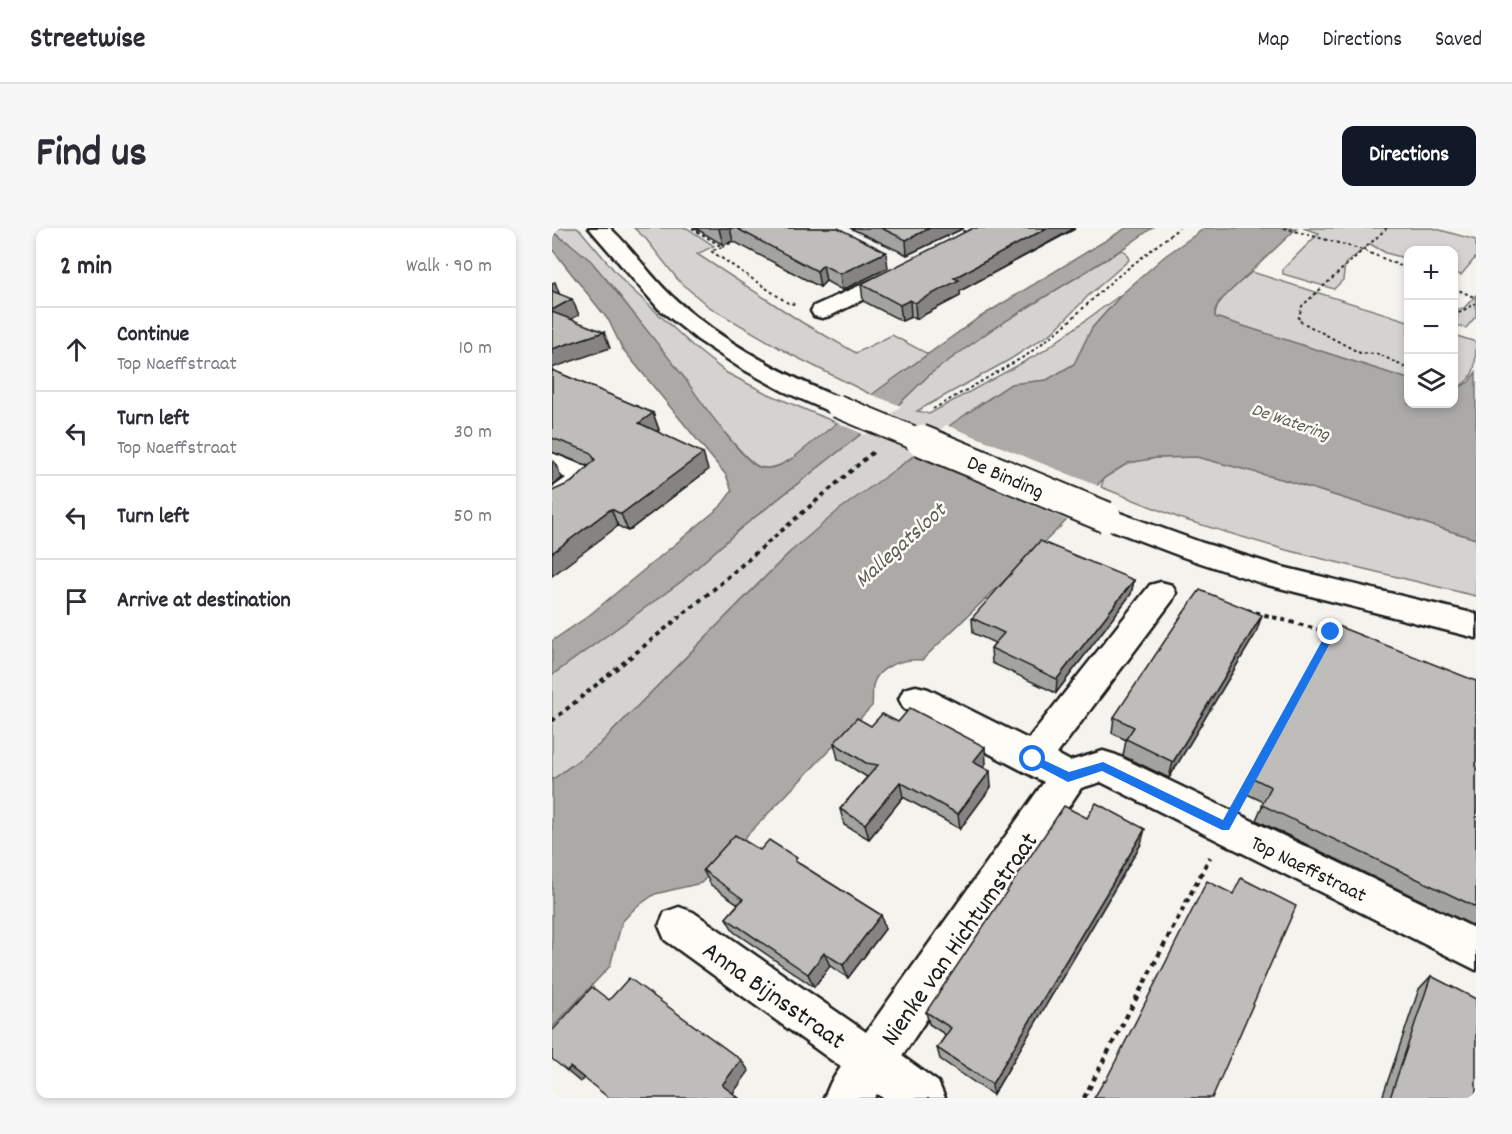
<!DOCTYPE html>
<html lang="en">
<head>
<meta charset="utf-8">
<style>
	:root { --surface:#fff; --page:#f7f7f7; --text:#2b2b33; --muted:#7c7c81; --line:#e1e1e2; --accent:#111827 }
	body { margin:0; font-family:Dekko,sans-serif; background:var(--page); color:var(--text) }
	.controls { position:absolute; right:18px; top:18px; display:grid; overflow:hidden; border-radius:12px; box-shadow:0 3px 9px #0003 }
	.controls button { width:54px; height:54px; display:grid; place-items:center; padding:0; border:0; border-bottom:2px solid var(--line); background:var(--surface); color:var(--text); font:30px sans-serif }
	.stop { position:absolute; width:18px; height:18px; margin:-14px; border:4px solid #1a73e8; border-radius:50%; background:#fff }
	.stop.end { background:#1a73e8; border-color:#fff; box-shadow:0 2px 6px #0008 }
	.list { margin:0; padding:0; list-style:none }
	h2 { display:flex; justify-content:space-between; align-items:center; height:78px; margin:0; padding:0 24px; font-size:26px }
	h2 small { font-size:20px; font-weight:400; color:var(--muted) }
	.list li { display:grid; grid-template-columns:39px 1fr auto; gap:18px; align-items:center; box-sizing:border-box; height:84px; padding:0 24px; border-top:2px solid var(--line) }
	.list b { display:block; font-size:22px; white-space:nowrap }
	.list p { margin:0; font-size:20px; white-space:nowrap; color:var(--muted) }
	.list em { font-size:20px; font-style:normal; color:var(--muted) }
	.icon { flex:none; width:33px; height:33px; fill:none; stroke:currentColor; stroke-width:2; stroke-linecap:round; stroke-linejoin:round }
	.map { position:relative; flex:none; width:924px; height:870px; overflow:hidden; border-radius:12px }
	header { display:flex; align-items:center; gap:36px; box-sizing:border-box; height:84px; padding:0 30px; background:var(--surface); border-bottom:2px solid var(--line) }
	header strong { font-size:28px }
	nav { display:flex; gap:33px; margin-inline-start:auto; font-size:21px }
	.intro { display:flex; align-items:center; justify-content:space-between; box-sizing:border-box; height:144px; padding:0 36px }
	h1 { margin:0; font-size:42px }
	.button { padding:15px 27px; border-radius:12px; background:var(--accent); color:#fff; font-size:21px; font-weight:700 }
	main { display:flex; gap:36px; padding:0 36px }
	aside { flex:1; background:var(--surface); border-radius:12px; box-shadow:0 3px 9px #0003 }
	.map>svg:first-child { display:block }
</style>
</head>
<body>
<header>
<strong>Streetwise</strong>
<nav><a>Map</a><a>Directions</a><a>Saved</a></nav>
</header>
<div class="intro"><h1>Find us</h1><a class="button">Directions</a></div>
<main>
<aside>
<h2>2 min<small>Walk · 90 m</small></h2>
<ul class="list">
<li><svg class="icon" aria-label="ahead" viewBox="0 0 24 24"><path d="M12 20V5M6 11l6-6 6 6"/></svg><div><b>Continue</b><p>Top Naeffstraat</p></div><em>10 m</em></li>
<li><svg class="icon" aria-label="left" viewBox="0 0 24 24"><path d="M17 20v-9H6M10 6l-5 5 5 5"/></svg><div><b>Turn left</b><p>Top Naeffstraat</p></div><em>30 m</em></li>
<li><svg class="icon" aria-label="left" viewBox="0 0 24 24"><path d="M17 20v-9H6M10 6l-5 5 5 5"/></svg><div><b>Turn left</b></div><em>50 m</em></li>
<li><svg class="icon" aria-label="arrive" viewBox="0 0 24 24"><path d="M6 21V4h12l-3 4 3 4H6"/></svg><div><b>Arrive at destination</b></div></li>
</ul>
</aside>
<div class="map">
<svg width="924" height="870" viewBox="0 0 924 870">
	<rect width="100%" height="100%" fill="#f4f3ee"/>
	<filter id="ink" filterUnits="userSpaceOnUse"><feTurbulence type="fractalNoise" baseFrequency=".0167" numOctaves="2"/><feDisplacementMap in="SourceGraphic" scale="12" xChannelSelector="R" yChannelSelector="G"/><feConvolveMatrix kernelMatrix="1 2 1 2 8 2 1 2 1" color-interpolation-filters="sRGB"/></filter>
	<g filter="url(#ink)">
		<g fill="#d4d3cf" stroke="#787876" stroke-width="1.5">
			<path d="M0 0H25L29 3 72 54 143 120 175 145 212 164 285 195C266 210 233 246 208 239 187 234 79 79 55 52 38 34 21 17 0 4Z"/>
			<polygon points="82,0 135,0 162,18 145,26 251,95 304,125 340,107 376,126 320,167 238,126 157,79 127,53 94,11"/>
			<polygon points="751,0 881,0 924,12 924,29 909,47 902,45 902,22 856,22 856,31 834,25 818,16 793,36 791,52 782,61 731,46 731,41 767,5"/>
			<polygon points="569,22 574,24 577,32 536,68 501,104 457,132 365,183 377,186 490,124 571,65 540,100 522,136 495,152 459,156 425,178 237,325 47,517 0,552 0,447 130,353 189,300 346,177 378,146 439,102"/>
			<path d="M700 44 856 93V151L663 89C663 70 688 55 700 44Z"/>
			<polygon points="924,67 924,88 914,100 902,97 902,82 912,80"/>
			<path d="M902 107 924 114C924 140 924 150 902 162Z"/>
			<polygon points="645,229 733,252 924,311 924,368 734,322 630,291 549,259 552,250 576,235 604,230"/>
		</g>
		<g fill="#abaaa6" stroke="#72716f" stroke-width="1.5">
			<path d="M574 0H600L569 22 439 102 378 146 346 177 189 300 130 353 0 447V413L35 389 168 279 180 263 174 247 70 120 57 93 0 21V4L20 17 39 33C70 70 100 109 131 148 143 165 191 235 207 239 220 243 231 236 241 230L326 162 425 91Z"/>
			<path d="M653 0H745L667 74 663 82V89L856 151V176H902V162L917 154 924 144V311L733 252 645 229 604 230 576 235 552 250 511 296 370 432C352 430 325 438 321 458 320 464 321 472 320 478L149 655 103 666 83 680 70 694 58 738 0 800V552L47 517 237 325 288 281 358 231 401 195 459 156 495 152 522 136 540 100 571 65 613 28Z"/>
		</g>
		<g fill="#f4f3ee">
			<polygon points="318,166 349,178 313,207 282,193"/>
			<polygon points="394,197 549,259 517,293 360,226"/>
		</g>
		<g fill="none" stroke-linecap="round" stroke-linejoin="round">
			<g stroke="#1c1c1c" stroke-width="5">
				<g id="street">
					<polygon points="349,39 356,41 360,45 356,49 278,88 270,90 262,88 259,83 262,78"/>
					<path d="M0 225 44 243 48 249C38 263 16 278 0 282V260L14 250 0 243Z"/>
					<polygon points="609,354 620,357 624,365 620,373 505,526 518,533 551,523 564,527 924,701 924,742 549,554 529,560 350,828 386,854 393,870 331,870 325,866 322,870 272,870 279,854 289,839 113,712 107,698 113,684 127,679 141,684 314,804 492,554 352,481 347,471 352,461 364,458 376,461 476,511 598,357"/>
				</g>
			</g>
			<g stroke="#1c1c1c" stroke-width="5">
				<g id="secondary">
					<path d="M37 0H58C82 22 99 50 124 72 173 116 233 147 294 173L298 178 294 183 285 186 276 183 231 163 187 139 146 112 107 81Z"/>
					<polygon points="554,280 651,315 726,338 924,386 924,410 712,356 631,329 544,296 540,289 544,282"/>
				</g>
			</g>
			<g stroke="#1c1c1c" stroke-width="2" stroke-dasharray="3 3" stroke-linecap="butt">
				<polyline points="140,0 170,19 186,12"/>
				<polyline points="405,0 418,6"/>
				<polyline points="732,0 811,22 856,41"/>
				<polyline points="835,0 750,78 746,92 808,125 827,126 856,141"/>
				<polyline points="170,19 159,23 236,75 243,76"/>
				<polyline points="902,60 924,70"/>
				<polyline points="902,108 905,86 924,75"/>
				<polyline points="902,141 904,151 902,151"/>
				<polyline points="381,181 475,127 511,99 560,53 627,0"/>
			</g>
			<g stroke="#1c1c1c" stroke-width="4" stroke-dasharray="4.5 4.5" stroke-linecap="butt">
				<polyline points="695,382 783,406"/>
				<polyline points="0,493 162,361 321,224"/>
				<polyline points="729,496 765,431"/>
			</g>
			<g stroke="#1c1c1c" stroke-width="4.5" stroke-dasharray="5 5" stroke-linecap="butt">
				<polyline points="691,567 730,495"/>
				<polyline points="532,870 658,629"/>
			</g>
			<use href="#street" fill="#fdfcf7" fill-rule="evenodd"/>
			<use href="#secondary" fill="#fdfcf7" fill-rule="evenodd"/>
			<g stroke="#1c1c1c" stroke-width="26" stroke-linecap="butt">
				<polyline id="secondary-bridge-far1" points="285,178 372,214"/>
			</g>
			<g stroke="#1c1c1c" stroke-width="34" stroke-linecap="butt">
				<polyline id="secondary-bridge" points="368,212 554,289"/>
			</g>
			<use href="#secondary-bridge-far1" stroke="#fdfcf7" stroke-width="22"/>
			<use href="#secondary-bridge" stroke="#fdfcf7" stroke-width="30"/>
		</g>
		<g fill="#a3a3a0" stroke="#1c1c1c" stroke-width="1.5">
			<polygon points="143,0 286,0 336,40 290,62 274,53 268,59 181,13 171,17"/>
			<polygon points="298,0 412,0 355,27"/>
			<polygon points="523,1 408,63 408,68 364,91 359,89 350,93 311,73 309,56"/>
			<polygon points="0,142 101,185 107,202 105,203 156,242 76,303 66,298 20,254 37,238 0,224"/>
			<polygon points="582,352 579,366 504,465 440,435 439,420 443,415 421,405 420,390"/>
			<polygon points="704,405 617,550 571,528 574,512 560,505 562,489"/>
			<polygon points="924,453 924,699 704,592 712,574 695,566 701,550"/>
			<polygon points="346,494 434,535 431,539 439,559 408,601 351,569 317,611 292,597 288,581 315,549 286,531 282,515 319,498"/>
			<polygon points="535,590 589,616 441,867 388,831 385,820 394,807 377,796 374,784"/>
			<polygon points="208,622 248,636 329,687 333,701 296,750 278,738 262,759 182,704 174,690 186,676 159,657 151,642"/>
			<polygon points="879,748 924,870 830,870 867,761"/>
		</g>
		<g fill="#858482" stroke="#1c1c1c" stroke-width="1.5">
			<polygon points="169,0 178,0 181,13 171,17 167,1"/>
			<polygon points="378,0 412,0 355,27 354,12"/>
			<polygon points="495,0 523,0 408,63 408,68 364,91 363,75 402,50"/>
			<polygon points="334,24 336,40 290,62 288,46"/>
			<polygon points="271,37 274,53 268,59 265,43"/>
			<polygon points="3,54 9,70 0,74 0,55"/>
			<polygon points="20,71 27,87 5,99 0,87 0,82"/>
			<polygon points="358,72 359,89 350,93 348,77"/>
			<polygon points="52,104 58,120 0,140 0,121"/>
			<polygon points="101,185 107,202 93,211 87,195"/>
			<polygon points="151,225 156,242 76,303 69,286"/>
			<polygon points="2,233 10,250 0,257 0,235"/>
			<polygon points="59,281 66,298 0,348 0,325"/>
			<polygon points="582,352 579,366 504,465 505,451"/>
			<polygon points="710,387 704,405 617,550 621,534"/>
			<polygon points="433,519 434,535 422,550 421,534"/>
			<polygon points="438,543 439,559 408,601 406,586"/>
			<polygon points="348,554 351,569 317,611 313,596"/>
			<polygon points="593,601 589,616 441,867 440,856"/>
			<polygon points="329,687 333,701 296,750 291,737"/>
			<polygon points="272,725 278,738 262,759 256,746"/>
			<polygon points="189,832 197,843 179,868 170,857"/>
			<polygon points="18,839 32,850 28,854 15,843"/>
		</g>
		<g fill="#bebdba" stroke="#1c1c1c" stroke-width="1.5">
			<polygon points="184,0 286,0 334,24 288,46 271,37 265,43"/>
			<polygon points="329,0 378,0 354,12"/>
			<polygon points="421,0 495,0 402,50 407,52 363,75 358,72 348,77 309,56"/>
			<polygon points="0,63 20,71 0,82"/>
			<polygon points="0,84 52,104 0,121"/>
			<polygon points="0,142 101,185 87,195 151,225 69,286 59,281 0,325 0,263 20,254 43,232 38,224 0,210"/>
			<polygon points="488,313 582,352 505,451 439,420 452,405 420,390"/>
			<polygon points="648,362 710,387 621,534 574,511 582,499 562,489 632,384"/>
			<polygon points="783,397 924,453 924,679 710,577 719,559 701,550"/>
			<polygon points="358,480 433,519 421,534 438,543 406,586 348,554 313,596 288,581 326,537 314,535 282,515 305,490 319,498 330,486 346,494"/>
			<polygon points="544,575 593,601 440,856 385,820 399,800 374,784 512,578 535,590"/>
			<polygon points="183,607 208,622 217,612 245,630 243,633 329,687 291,737 272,725 256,746 174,690 191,671 151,642"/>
			<polygon points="689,650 744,678 660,870 542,870 552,853 553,854 655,653 681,666"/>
			<polygon points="879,748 924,771 924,870 838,870"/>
			<polygon points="77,750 189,832 170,857 187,870 57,870 18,839 15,843 0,831 0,803 40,759 57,772"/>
		</g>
	</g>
	<polygon fill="#1a73e8" points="779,401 784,404 677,602 670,602 550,543 516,554 478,534 476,531 481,527 517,544 551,534 671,592 776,402"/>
	<g text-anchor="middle" stroke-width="5" stroke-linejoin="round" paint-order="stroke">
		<g font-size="18" font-style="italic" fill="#5c5c5a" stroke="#fdfcf7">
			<text transform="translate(739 193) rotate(19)" y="6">De Watering</text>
		</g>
		<g font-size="21" fill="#1c1c1c" stroke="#fdfcf7">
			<text transform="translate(454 248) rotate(23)" y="7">De Binding</text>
			<text transform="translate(757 640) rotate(26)" y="7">Top Naeffstraat</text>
		</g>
		<g font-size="22" font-style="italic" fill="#5c5c5a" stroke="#fdfcf7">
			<text transform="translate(347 316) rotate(-42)" y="8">Mallegatsloot</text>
		</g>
		<g font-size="26" fill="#1c1c1c" stroke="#fdfcf7">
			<text transform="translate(406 710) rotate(-55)" y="9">Nienke van Hichtumstraat</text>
			<text transform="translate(223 766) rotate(35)" y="9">Anna Bijnsstraat</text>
		</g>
	</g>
</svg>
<div class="controls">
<button>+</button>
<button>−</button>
<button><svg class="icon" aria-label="layers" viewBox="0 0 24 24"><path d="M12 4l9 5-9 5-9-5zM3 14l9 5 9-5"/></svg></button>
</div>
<div class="stop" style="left:481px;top:531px"></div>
<div class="stop end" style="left:779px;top:404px"></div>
</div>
</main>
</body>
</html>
